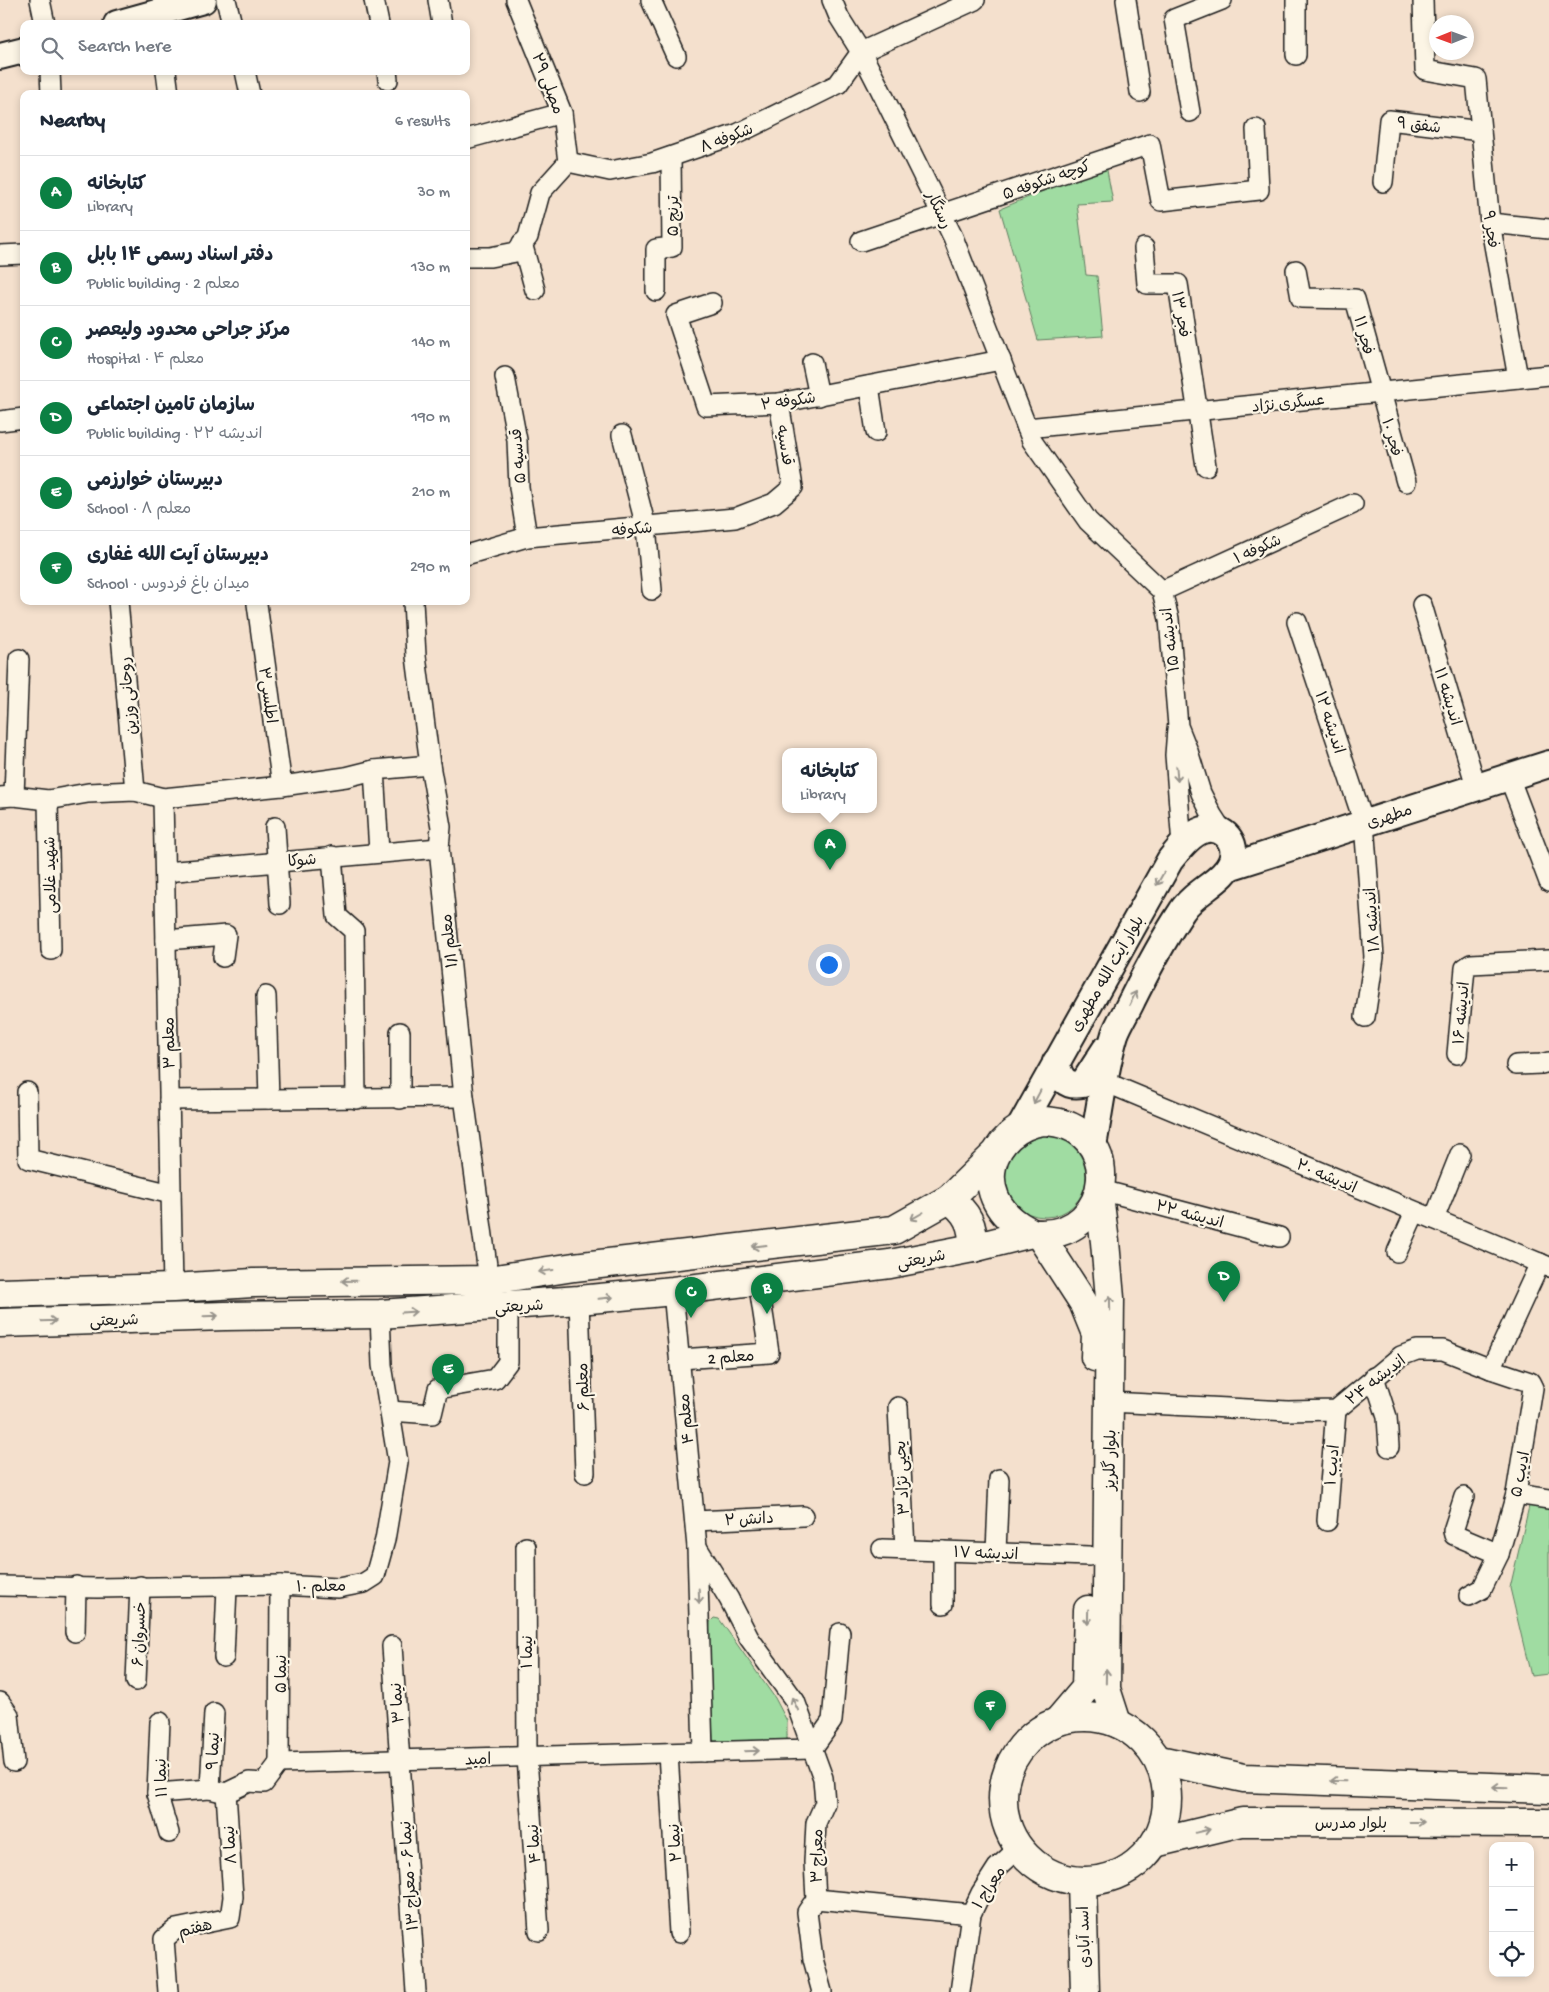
<!DOCTYPE html>
<html lang="en">
<head>
<meta charset="utf-8">
<style>
	:root { --surface:#fff; --page:#f2f2f3; --text:#1f2937; --muted:#747a83; --line:#e0e1e3; --accent:#0b8043 }
	body { margin:0; font-family:"Gochi Hand","Playpen Sans Arabic",sans-serif; background:var(--page); color:var(--text) }
	.controls { position:absolute; right:15px; bottom:15px; display:grid; overflow:hidden; border-radius:10px; box-shadow:0 2px 8px #0003 }
	.controls button { width:45px; height:45px; display:grid; place-items:center; padding:0; border:0; border-bottom:1px solid var(--line); background:var(--surface); color:var(--text); font:25px sans-serif }
	.compass { position:absolute; left:1429px; top:15px; width:45px; height:45px; border-radius:50%; background:var(--surface); box-shadow:0 2px 8px #0003; rotate:269deg }
	.you { position:absolute; left:828px; top:964px; width:18px; height:18px; margin:-12px; border:4px solid #fff; border-radius:50%; background:#1a73e8; box-shadow:0 0 0 8px #1a73e833 }
	.badge { display:grid; place-items:center; width:32px; height:32px; border-radius:50%; background:var(--accent); color:#fff; font-size:16px; font-weight:700 }
	.pin { position:absolute; translate:-50% -41px; filter:drop-shadow(0 1px 2px #0008) }
	.pin::after { content:''; position:absolute; top:26px; width:18px; height:15px; background:inherit; clip-path:polygon(0 0,100% 0,50% 100%) }
	.popup { position:absolute; left:782px; top:748px; width:95px; height:65px; box-sizing:border-box; display:grid; place-content:center; border-radius:10px; background:var(--surface); filter:drop-shadow(0 1px 4px #0005); font-size:16px; white-space:nowrap; color:var(--muted) }
	.popup b { font-size:19px; color:var(--text) }
	.popup::after { content:''; position:absolute; left:50%; top:100%; margin-left:-10px; border:10px solid transparent; border-top-color:var(--surface) }
	.list { margin:0; padding:0; list-style:none }
	h2 { display:flex; justify-content:space-between; align-items:center; height:65px; margin:0; padding:0 20px; font-size:21px }
	h2 small { font-size:16px; font-weight:400; color:var(--muted) }
	.list li { display:grid; grid-template-columns:32px 1fr auto; gap:15px; align-items:center; box-sizing:border-box; height:75px; padding:0 20px; border-top:1px solid var(--line) }
	.list b { display:block; font-size:19px; white-space:nowrap }
	.list p { margin:0; font-size:16px; white-space:nowrap; color:var(--muted) }
	.list em { font-size:16px; font-style:normal; color:var(--muted) }
	.icon { flex:none; width:28px; height:28px; fill:none; stroke:currentColor; stroke-width:2; stroke-linecap:round; stroke-linejoin:round }
	.map { position:relative; flex:none; width:1549px; height:1992px; overflow:hidden }
	.search { position:absolute; background:var(--surface); box-shadow:0 2px 8px #0003; left:20px; top:20px; width:450px; height:55px; display:flex; align-items:center; gap:12px; box-sizing:border-box; padding:0 18px; border-radius:10px; color:var(--muted); font-size:19px }
	.panel { position:absolute; background:var(--surface); box-shadow:0 2px 8px #0003; left:20px; top:90px; width:450px; height:515px; border-radius:10px }
	.map>svg:first-child { display:block }
</style>
</head>
<body>
<div class="map">
<svg width="1549" height="1992" viewBox="0 0 1549 1992">
	<rect width="100%" height="100%" fill="#f4e0cd"/>
	<filter id="ink" filterUnits="userSpaceOnUse"><feTurbulence type="fractalNoise" baseFrequency=".02" numOctaves="2"/><feDisplacementMap in="SourceGraphic" scale="10" xChannelSelector="R" yChannelSelector="G"/><feConvolveMatrix kernelMatrix="1 2 1 2 8 2 1 2 1" color-interpolation-filters="sRGB"/></filter>
	<g filter="url(#ink)">
		<g fill="#a0dca2" stroke="#5e7c5f">
			<polygon points="1106,165 1113,202 1077,204 1086,275 1097,276 1103,336 1038,340 1000,209"/>
			<circle cx="1045" cy="1176" r="41"/>
			<polygon points="1530,1502 1549,1506 1549,1674 1531,1676 1510,1588"/>
			<polygon points="714,1618 719,1619 722,1623 775,1698 787,1721 787,1739 779,1743 713,1741 709,1636 710,1622"/>
		</g>
		<g fill="none" stroke-linecap="round" stroke-linejoin="round">
			<g stroke="#1c1c1c" stroke-width="22">
				<g id="minor">
					<polyline points="40,0 45,24"/>
					<polyline points="226,0 232,24"/>
					<polyline points="374,0 379,24"/>
					<polyline points="438,0 442,24"/>
					<polyline points="651,0 676,56"/>
					<polyline points="832,0 839,17 861,52 880,89 953,237 1032,441 1088,521 1162,591 1169,619 1178,726 1188,751 1201,793 1212,815 1223,832"/>
					<polyline points="1126,0 1140,92"/>
					<polyline points="1296,0 1296,55"/>
					<polyline points="1423,0 1425,70 1476,79 1490,223 1518,378"/>
					<polyline points="50,71 51,94"/>
					<polyline points="166,71 169,94"/>
					<polyline points="245,71 250,94"/>
					<polyline points="387,71 388,80"/>
					<polyline points="1190,112 1174,19 1222,0"/>
					<polyline points="466,139 562,113"/>
					<polyline points="568,162 610,171 652,163 737,134 838,84 861,52 975,0"/>
					<polyline points="1383,182 1389,120 1481,131"/>
					<polyline points="1490,223 1549,229"/>
					<polyline points="861,241 1150,144 1161,201 1259,190 1256,129"/>
					<polyline points="522,243 535,290"/>
					<polyline points="1144,248 1147,284 1178,284 1206,466"/>
					<polyline points="0,255 24,254"/>
					<polyline points="466,257 490,257 516,252 528,237 540,193 568,162 562,113 516,0"/>
					<polyline points="1296,270 1301,298 1355,299 1406,482"/>
					<polyline points="656,291 656,249 672,247 671,157"/>
					<polyline points="712,303 676,315 706,406 779,403 1001,360"/>
					<polyline points="812,363 819,396"/>
					<polyline points="505,377 517,440 519,487 527,537"/>
					<polyline points="869,386 876,432"/>
					<polyline points="0,421 24,418"/>
					<polyline points="1027,428 1549,375"/>
					<polyline points="622,435 646,527 652,590"/>
					<polyline points="466,555 527,537 735,518 774,503 793,487 779,403"/>
					<polyline points="1162,591 1353,504"/>
					<polyline points="118,601 135,791"/>
					<polyline points="413,601 416,656 430,765 441,827 439,848 464,1097 489,1280"/>
					<polyline points="257,604 282,786"/>
					<polyline points="1422,605 1476,786"/>
					<polyline points="1297,622 1364,823 1374,957 1365,1017"/>
					<polyline points="1177,729 1175,755 1182,845"/>
					<polyline points="374,770 379,852"/>
					<polyline points="1509,777 1549,882"/>
					<polyline points="14,796 19,659"/>
					<polyline points="0,797 14,796 48,800 88,793 135,791 163,798 282,786 346,777 374,770 430,765"/>
					<polyline points="163,798 173,1288"/>
					<polyline points="48,800 51,950"/>
					<polyline points="275,827 280,904"/>
					<polyline points="332,856 337,916 354,931 356,1099"/>
					<polyline points="165,872 439,848"/>
					<polyline points="166,940 226,935 223,957"/>
					<polyline points="266,996 269,1099"/>
					<polyline points="1457,1054 1465,968 1471,964 1549,960"/>
					<polyline points="1516,1065 1541,1064 1549,1062"/>
					<polyline points="1105,1082 1549,1267"/>
					<polyline points="27,1092 28,1159 171,1194"/>
					<polyline points="400,1099 400,1032"/>
					<polyline points="169,1100 464,1097"/>
					<polyline points="1101,1190 1279,1237"/>
					<polyline points="1434,1219 1460,1154"/>
					<polyline points="1397,1252 1415,1212"/>
					<polyline points="673,1291 697,1547 703,1752"/>
					<polyline points="579,1300 585,1473"/>
					<polyline points="680,1359 769,1353 758,1280"/>
					<polyline points="1374,1377 1387,1417 1389,1447"/>
					<polyline points="1110,1402 1288,1411 1336,1410 1401,1356 1417,1350 1443,1350 1491,1369 1540,1263"/>
					<polyline points="898,1407 905,1549"/>
					<polyline points="390,1411 432,1414 438,1389 495,1379 508,1362 508,1306"/>
					<polyline points="1516,1494 1549,1499"/>
					<polyline points="1464,1497 1453,1531 1454,1535 1499,1554"/>
					<polyline points="695,1521 803,1516"/>
					<polyline points="1327,1521 1336,1410"/>
					<polyline points="526,1547 527,1757 539,1931"/>
					<polyline points="697,1547 729,1599 749,1638 795,1701 823,1778 825,1803 816,1823 814,1862 816,1899 807,1912 813,1959 822,1992"/>
					<polyline points="882,1549 1089,1556"/>
					<polyline points="943,1551 943,1604"/>
					<polyline points="996,1552 999,1479"/>
					<polyline points="0,1586 97,1588 280,1585 338,1588 364,1583 375,1576 385,1540 398,1462 382,1365 380,1314"/>
					<polyline points="1469,1596 1482,1589 1499,1554 1516,1494 1533,1388 1530,1382 1491,1369"/>
					<polyline points="75,1632 76,1586"/>
					<polyline points="392,1646 416,1992"/>
					<polyline points="224,1657 227,1587"/>
					<polyline points="136,1681 140,1586"/>
					<polyline points="0,1702 9,1715 14,1762"/>
					<polyline points="160,1722 157,1793 169,1833"/>
					<polyline points="812,1749 832,1721 840,1633"/>
					<polyline points="668,1753 679,1933"/>
					<polyline points="279,1763 812,1749"/>
					<polyline points="279,1763 280,1585"/>
					<polyline points="210,1789 214,1713"/>
					<polyline points="157,1793 210,1789 226,1793 249,1782 264,1783 279,1763"/>
					<polyline points="816,1899 971,1914"/>
					<polyline points="168,1992 164,1939 176,1929 230,1918 233,1897 226,1793"/>
					<polyline points="960,1992 971,1914 981,1893 997,1868 1019,1848"/>
				</g>
			</g>
			<g stroke="#1c1c1c" stroke-width="30">
				<g id="secondary">
					<polyline points="117,24 203,0"/>
					<polyline points="0,56 24,50"/>
					<polyline points="1229,867 1549,764"/>
					<path d="M1056 1062C1060 1079 1065 1087 1083 1084L1105 1050"/>
					<path d="M1021 1126 1170 860C1178 850 1190 834 1203 830 1221 824 1236 840 1233 857 1228 880 1194 891 1182 911 1163 940 1147 970 1132 1000 1127 1011 1119 1023 1115 1034 1104 1070 1100 1109 1093 1146"/>
				</g>
			</g>
			<g stroke="#1c1c1c" stroke-width="31">
				<g id="primary">
					<path d="M1044 1121C1126 1124 1116 1238 1037 1234 1031 1234 1026 1229 1020 1226 971 1195 987 1129 1044 1121Z"/>
					<polyline points="1099,1196 1105,1242 1110,1298 1106,1689 1117,1723"/>
					<path d="M949 1199C967 1212 974 1225 973 1248"/>
					<polyline points="1039,1234 1083,1302 1096,1334 1095,1357"/>
					<polyline points="0,1293 173,1288 253,1283 489,1280 574,1267 894,1230 949,1199 996,1153"/>
					<polyline points="0,1323 225,1316 380,1314 579,1300 673,1291 890,1264 973,1248 1032,1233"/>
					<circle cx="1085" cy="1799" r="82"/>
					<polyline points="1058,1721 1086,1688 1088,1610"/>
					<polyline points="1159,1760 1244,1778 1549,1789"/>
					<polyline points="1155,1843 1242,1822 1549,1823"/>
					<polyline points="1082,1882 1085,1992"/>
				</g>
			</g>
			<use href="#minor" stroke="#fcf5e5" stroke-width="19"/>
			<use href="#secondary" stroke="#fcf5e5" stroke-width="26"/>
			<use href="#primary" stroke="#fcf5e5" stroke-width="28"/>
		</g>
		<defs><path id="oneway-shaft" d="M-6 0H5M1.5-3L5.5 0L1.5 3" fill="none" stroke-width="1.6" stroke-linecap="round" stroke-linejoin="round" transform="scale(1.25)"/></defs>
		<g stroke="#97938b">
			<use href="#oneway-shaft" transform="translate(1177 774) rotate(85)"/>
			<use href="#oneway-shaft" transform="translate(1160 879) rotate(120)"/>
			<use href="#oneway-shaft" transform="translate(1133 998) rotate(-64)"/>
			<use href="#oneway-shaft" transform="translate(1037 1097) rotate(118)"/>
			<use href="#oneway-shaft" transform="translate(917 1216) rotate(150)"/>
			<use href="#oneway-shaft" transform="translate(759 1246) rotate(173)"/>
			<use href="#oneway-shaft" transform="translate(546 1271) rotate(172)"/>
			<use href="#oneway-shaft" transform="translate(349 1281) rotate(179)"/>
			<use href="#oneway-shaft" transform="translate(606 1298) rotate(-6)"/>
			<use href="#oneway-shaft" transform="translate(1110 1303) rotate(-91)"/>
			<use href="#oneway-shaft" transform="translate(409 1312) rotate(-4)"/>
			<use href="#oneway-shaft" transform="translate(211 1316) rotate(-2)"/>
			<use href="#oneway-shaft" transform="translate(49 1321) rotate(-2)"/>
			<use href="#oneway-shaft" transform="translate(699 1596) rotate(88)"/>
			<use href="#oneway-shaft" transform="translate(1088 1617) rotate(91)"/>
			<use href="#oneway-shaft" transform="translate(1106 1676) rotate(-89)"/>
			<use href="#oneway-shaft" transform="translate(795 1704) rotate(-116)"/>
			<use href="#oneway-shaft" transform="translate(752 1751) rotate(-2)"/>
			<use href="#oneway-shaft" transform="translate(1338 1781) rotate(-178)"/>
			<use href="#oneway-shaft" transform="translate(1500 1787) rotate(-178)"/>
			<use href="#oneway-shaft" transform="translate(1417 1822)"/>
			<use href="#oneway-shaft" transform="translate(1203 1831) rotate(-14)"/>
		</g>
	</g>
	<g text-anchor="middle" stroke-width="4.5" stroke-linejoin="round" paint-order="stroke">
		<g font-size="16" fill="#1c1c1c" stroke="#fcf5e5">
			<text transform="translate(549 83) rotate(69)" y="6">مصلی ۲۹</text>
			<text transform="translate(1419 124) rotate(7)" y="6">شفق ۹</text>
			<text transform="translate(726 137) rotate(-21)" y="6">شکوفه ۸</text>
			<text transform="translate(1046 179) rotate(-19)" y="6">کوچه شکوفه ۵</text>
			<text transform="translate(940 209) rotate(64)" y="6">رستگار</text>
			<text transform="translate(672 216) rotate(-90)" y="6">ترنج ۵</text>
			<text transform="translate(1492 229) rotate(82)" y="6">فجر ۹</text>
			<text transform="translate(1182 314) rotate(80)" y="6">فجر ۱۳</text>
			<text transform="translate(1365 335) rotate(75)" y="6">فجر ۱۱</text>
			<text transform="translate(788 400) rotate(-8)" y="6">شکوفه ۲</text>
			<text transform="translate(1288 402) rotate(-6)" y="6">عسگری نژاد</text>
			<text transform="translate(1393 437) rotate(74)" y="6">فجر ۱۰</text>
			<text transform="translate(786 445) rotate(81)" y="6">قدسیه</text>
			<text transform="translate(517 456) rotate(-95)" y="6">قدسیه ۵</text>
			<text transform="translate(632 528) rotate(-5)" y="6">شکوفه</text>
			<text transform="translate(1257 548) rotate(-24)" y="6">شکوفه ۱</text>
			<text transform="translate(1169 640) rotate(-97)" y="6">اندیشه ۱۵</text>
			<text transform="translate(269 695) rotate(82)" y="6">اطلسی۳</text>
			<text transform="translate(127 696) rotate(-95)" y="6">روحانی وزین</text>
			<text transform="translate(1449 696) rotate(73)" y="6">اندیشه ۱۱</text>
			<text transform="translate(1331 722) rotate(72)" y="6">اندیشه ١٣</text>
			<text transform="translate(1389 815) rotate(-18)" y="6">مطهری</text>
			<text transform="translate(302 859) rotate(-5)" y="6">شوکا</text>
			<text transform="translate(49 875) rotate(-91)" y="6">شهید غلامی</text>
			<text transform="translate(1371 920) rotate(-94)" y="6">اندیشه ۱۸</text>
			<text transform="translate(448 941) rotate(-96)" y="6">معلم ۱/۱</text>
			<text transform="translate(1106 973) rotate(-60)" y="6">بلوار آیت الله مطهری</text>
			<text transform="translate(1460 1013) rotate(-85)" y="6">اندیشه ۱۶</text>
			<text transform="translate(168 1043) rotate(-91)" y="6">معلم ۳</text>
			<text transform="translate(1327 1175) rotate(23)" y="6">اندیشه ۲۰</text>
			<text transform="translate(1190 1213) rotate(15)" y="6">اندیشه ۲۲</text>
			<text transform="translate(921 1258) rotate(-11)" y="6">شریعتی</text>
			<text transform="translate(519 1305) rotate(-4)" y="6">شریعتی</text>
			<text transform="translate(114 1319) rotate(-2)" y="6">شریعتی</text>
			<text transform="translate(731 1356) rotate(-4)" y="6">معلم 2</text>
			<text transform="translate(1375 1379) rotate(-38)" y="6">اندیشه ۲۴</text>
			<text transform="translate(582 1387) rotate(-92)" y="6">معلم ۶</text>
			<text transform="translate(685 1419) rotate(-95)" y="6">معلم ۴</text>
			<text transform="translate(1109 1460) rotate(-89)" y="6">بلوار گلریز</text>
			<text transform="translate(1331 1465) rotate(-85)" y="6">ادیب ۱</text>
			<text transform="translate(1519 1474) rotate(-79)" y="6">ادیب ۵</text>
			<text transform="translate(901 1478) rotate(-93)" y="6">یحیی نژاد ۳</text>
			<text transform="translate(749 1518) rotate(-3)" y="6">دانش ۲</text>
			<text transform="translate(986 1552) rotate(2)" y="6">اندیشه ۱۷</text>
			<text transform="translate(321 1585) rotate(-1)" y="6">معلم ۱۰</text>
			<text transform="translate(138 1634) rotate(-88)" y="6">خسروان ۶</text>
			<text transform="translate(526 1652) rotate(-90)" y="6">نیما ۱</text>
			<text transform="translate(280 1674) rotate(-90)" y="6">نیما ۵</text>
			<text transform="translate(396 1703) rotate(-94)" y="6">نیما ۳</text>
			<text transform="translate(212 1751) rotate(-87)" y="6">نیما ۹</text>
			<text transform="translate(478 1758) rotate(-2)" y="6">امید</text>
			<text transform="translate(160 1778) rotate(-92)" y="6">نیما ۱۱</text>
			<text x="1351" y="1828">بلوار مدرس</text>
			<text transform="translate(674 1843) rotate(-94)" y="6">نیما ۲</text>
			<text transform="translate(533 1844) rotate(-94)" y="6">نیما ۴</text>
			<text transform="translate(229 1845) rotate(-94)" y="6">نیما ۸</text>
			<text transform="translate(816 1856) rotate(-89)" y="6">معراج ۳</text>
			<text transform="translate(408 1876) rotate(-94)" y="6">نیما ۶ - معراج ۱۳</text>
			<text transform="translate(988 1887) rotate(-57)" y="6">معراج ۱</text>
			<text transform="translate(195 1927) rotate(-14)" y="6">هفتم</text>
			<text transform="translate(1083 1937) rotate(-92)" y="6">اسد آبادی</text>
		</g>
	</g>
</svg>
<div class="controls">
<button>+</button>
<button>−</button>
<button><svg class="icon" aria-label="locate" viewBox="0 0 24 24"><circle cx="12" cy="12" r="6"/><path d="M12 2v4M12 18v4M2 12h4M18 12h4"/></svg></button>
</div>
<svg class="compass" viewBox="-18 -18 36 36"><path d="M0-13l5 13h-10z" fill="#e53935"/><path d="M0 13l5-13h-10z" fill="#747a83"/></svg>
<div class="you"></div>
<div class="pin badge" style="left:830px;top:870px">A</div>
<div class="popup"><b>کتابخانه</b>Library</div>
<div class="pin badge" style="left:767px;top:1314px">B</div>
<div class="pin badge" style="left:691px;top:1318px">C</div>
<div class="pin badge" style="left:1224px;top:1302px">D</div>
<div class="pin badge" style="left:448px;top:1395px">E</div>
<div class="pin badge" style="left:990px;top:1731px">F</div>
<div class="search"><svg class="icon" aria-label="search" viewBox="0 0 24 24"><circle cx="10" cy="10" r="6"/><path d="M15 15l6 6"/></svg>Search here</div>
<section class="panel">
<h2>Nearby<small>6 results</small></h2>
<ul class="list">
<li><span class="badge">A</span><div><b>کتابخانه</b><p>Library</p></div><em>30 m</em></li>
<li><span class="badge">B</span><div><b>دفتر اسناد رسمی ۱۴ بابل</b><p>Public building · معلم 2</p></div><em>130 m</em></li>
<li><span class="badge">C</span><div><b>مرکز جراحی محدود ولیعصر</b><p>Hospital · معلم ۴</p></div><em>140 m</em></li>
<li><span class="badge">D</span><div><b>سازمان تامین اجتماعی</b><p>Public building · اندیشه ۲۲</p></div><em>190 m</em></li>
<li><span class="badge">E</span><div><b>دبیرستان خوارزمی</b><p>School · معلم ۸</p></div><em>210 m</em></li>
<li><span class="badge">F</span><div><b>دبیرستان آیت الله غفاری</b><p>School · میدان باغ فردوس</p></div><em>290 m</em></li>
</ul>
</section>
</div>
</body>
</html>
